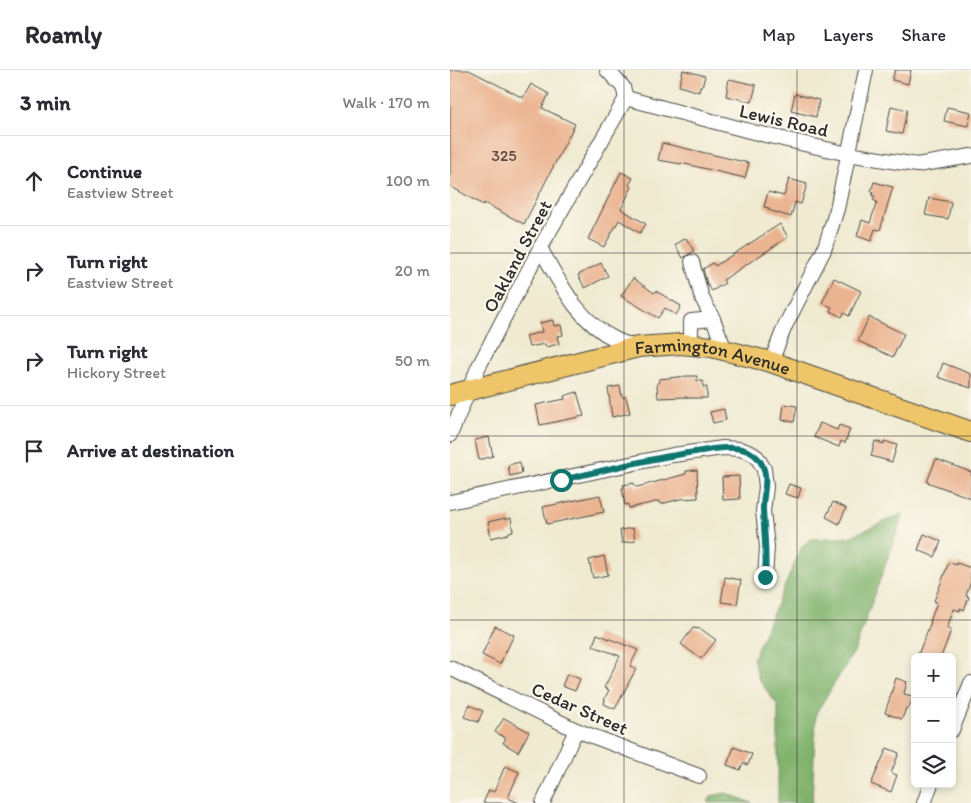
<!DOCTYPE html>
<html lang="en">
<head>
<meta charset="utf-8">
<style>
	:root { --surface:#fff; --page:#f2f2f3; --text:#2b2b33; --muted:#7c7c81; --line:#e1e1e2 }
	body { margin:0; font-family:Itim,sans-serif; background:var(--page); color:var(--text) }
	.controls { position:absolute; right:15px; bottom:15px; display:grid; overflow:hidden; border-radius:8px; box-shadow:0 2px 8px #0003 }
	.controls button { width:45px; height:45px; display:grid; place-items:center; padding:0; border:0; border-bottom:1px solid var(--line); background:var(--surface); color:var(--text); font:25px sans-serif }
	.stop { position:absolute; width:15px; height:15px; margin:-11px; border:4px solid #0f766e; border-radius:50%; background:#fff }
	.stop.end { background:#0f766e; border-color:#fff; box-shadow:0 1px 5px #0008 }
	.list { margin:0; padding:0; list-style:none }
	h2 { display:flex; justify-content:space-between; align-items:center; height:65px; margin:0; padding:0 20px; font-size:21px }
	h2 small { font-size:16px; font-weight:400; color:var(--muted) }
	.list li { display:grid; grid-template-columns:32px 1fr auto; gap:15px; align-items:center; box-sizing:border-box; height:90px; padding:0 20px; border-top:1px solid var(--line) }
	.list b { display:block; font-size:19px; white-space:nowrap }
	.list p { margin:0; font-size:16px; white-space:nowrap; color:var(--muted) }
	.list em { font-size:16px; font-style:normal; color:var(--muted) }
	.icon { flex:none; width:28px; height:28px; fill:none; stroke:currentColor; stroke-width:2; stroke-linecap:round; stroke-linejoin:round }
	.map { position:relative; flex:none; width:521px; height:733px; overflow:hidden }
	header { display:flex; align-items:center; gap:30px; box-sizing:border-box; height:70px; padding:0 25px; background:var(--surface); border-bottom:1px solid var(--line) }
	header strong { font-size:24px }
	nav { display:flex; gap:28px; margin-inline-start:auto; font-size:18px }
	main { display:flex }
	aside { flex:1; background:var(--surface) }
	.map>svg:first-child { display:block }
</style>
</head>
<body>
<header>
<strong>Roamly</strong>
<nav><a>Map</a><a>Layers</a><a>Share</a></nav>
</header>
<main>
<aside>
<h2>3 min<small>Walk · 170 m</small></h2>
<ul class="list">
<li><svg class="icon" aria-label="ahead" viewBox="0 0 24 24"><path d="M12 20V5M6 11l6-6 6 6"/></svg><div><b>Continue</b><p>Eastview Street</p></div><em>100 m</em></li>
<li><svg class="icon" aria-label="right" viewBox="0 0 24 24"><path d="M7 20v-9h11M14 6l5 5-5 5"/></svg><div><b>Turn right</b><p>Eastview Street</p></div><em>20 m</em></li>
<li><svg class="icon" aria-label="right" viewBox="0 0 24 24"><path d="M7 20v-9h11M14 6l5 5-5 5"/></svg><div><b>Turn right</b><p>Hickory Street</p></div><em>50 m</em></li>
<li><svg class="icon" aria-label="arrive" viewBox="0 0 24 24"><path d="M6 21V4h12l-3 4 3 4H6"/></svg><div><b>Arrive at destination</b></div></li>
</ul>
</aside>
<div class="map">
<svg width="521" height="733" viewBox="0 0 521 733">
	<rect width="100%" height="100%" fill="#fbf7ec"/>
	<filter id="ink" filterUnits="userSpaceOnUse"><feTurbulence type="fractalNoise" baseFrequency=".02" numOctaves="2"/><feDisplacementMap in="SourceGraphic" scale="10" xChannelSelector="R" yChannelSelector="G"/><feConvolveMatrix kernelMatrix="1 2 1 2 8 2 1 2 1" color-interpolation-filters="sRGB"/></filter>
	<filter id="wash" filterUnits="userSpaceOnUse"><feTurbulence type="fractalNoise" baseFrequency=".0096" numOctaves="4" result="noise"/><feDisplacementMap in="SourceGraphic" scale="20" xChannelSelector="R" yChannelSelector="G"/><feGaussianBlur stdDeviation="1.12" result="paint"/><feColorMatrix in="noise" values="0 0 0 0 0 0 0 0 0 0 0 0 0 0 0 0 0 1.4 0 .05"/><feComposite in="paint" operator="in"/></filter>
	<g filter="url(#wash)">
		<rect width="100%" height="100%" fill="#efead0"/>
		<g fill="#80b26c" stroke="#566e4c">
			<polygon points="454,443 404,582 366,643 362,733 328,733 328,636 309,610 303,589 352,476 361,469 399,467"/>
			<polygon points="276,723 302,733 258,733 261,726"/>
		</g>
		<g id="blocks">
			<g fill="#ebb491">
				<polygon points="0,0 19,0 73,28 81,14 99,24 92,38 125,54 74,154 34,133 33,135 0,116"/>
				<polygon points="233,0 255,6 252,17 250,17 249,22 229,16"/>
				<polygon points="445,0 461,0 458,14 442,10"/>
				<polygon points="279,9 306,15 302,32 276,26"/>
				<polygon points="345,24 369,30 366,47 341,41"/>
				<polygon points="441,36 457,40 452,64 436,61"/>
				<polygon points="497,37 521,42 518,56 494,51"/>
				<polygon points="212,73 299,93 295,108 231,93 231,94 208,90"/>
				<polygon points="171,102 183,108 179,115 182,117 171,139 196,154 190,163 169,150 154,177 138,169"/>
				<polygon points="339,109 357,114 351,134 345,132 341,147 318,140 319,138 314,137 318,122 334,126"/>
				<polygon points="424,112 443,117 430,160 425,159 421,171 407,166 412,150 420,153 427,132 423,130 425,126 422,126 423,122 421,121"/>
				<polygon points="479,128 501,132 498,149 475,145"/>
				<polygon points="330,154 338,167 273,210 275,213 262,221 257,214 253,199 263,193 265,196"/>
				<polygon points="236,168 244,181 233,188 225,175"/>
				<polygon points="151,193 158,206 135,218 128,205"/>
				<polygon points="183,208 204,223 206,221 231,236 226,245 215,238 208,248 171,226"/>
				<polygon points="384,208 411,221 399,246 394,243 392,247 380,241 382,237 372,233"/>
				<polygon points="419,247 454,264 443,287 408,271"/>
				<polygon points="103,250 104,256 111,255 113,265 107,266 109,274 96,277 95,274 79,277 76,266 92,262 90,253"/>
				<polygon points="493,293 521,304 521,318 488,307"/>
				<polygon points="237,306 247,306 247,311 253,311 253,317 257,317 257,328 237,328 237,327 208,328 207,313 209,313 209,309"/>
				<polygon points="170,316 172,327 176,327 180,343 162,347 158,318"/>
				<polygon points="127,322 134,346 90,355 86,335 115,329 114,326"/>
				<polygon points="334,334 347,336 344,352 332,350"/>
				<polygon points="274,339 276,350 263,353 260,342"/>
				<polygon points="370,353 387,360 389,355 400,359 395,373 391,371 389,377 364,367"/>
				<polygon points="39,367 43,386 29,390 25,370"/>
				<polygon points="425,371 434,374 434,371 447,375 442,392 421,386"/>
				<polygon points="486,389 521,402 521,428 477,412"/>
				<polygon points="70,392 72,403 60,406 58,395"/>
				<polygon points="247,400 248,428 230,429 211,434 210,431 179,438 178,434 175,435 172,418 174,418 173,415 184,413 185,416 187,417 236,404 236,401"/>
				<polygon points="289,406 290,429 273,430 272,407"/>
				<polygon points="339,414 351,418 348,428 335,424"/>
				<polygon points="150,425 154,442 97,454 93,437"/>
				<polygon points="383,432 396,438 389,454 376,447"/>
				<polygon points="55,448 55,450 61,448 63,461 59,462 58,464 41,468 38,452"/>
				<polygon points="183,458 185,471 172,473 170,460"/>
				<polygon points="474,464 491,471 485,487 468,480"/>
				<polygon points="154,486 158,505 143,508 139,490"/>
				<polygon points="499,492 506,495 507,493 521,498 521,511 516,526 519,527 514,540 510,538 510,541 504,539 497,558 501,560 491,587 467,587 481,552 480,552 487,532 484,531"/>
				<polygon points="275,507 291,510 287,534 271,532"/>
				<polygon points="45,556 64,565 50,594 32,585"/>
				<polygon points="243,558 251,559 266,570 251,589 231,574"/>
				<polygon points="147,564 188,580 180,596 186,599 165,639 154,634 155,630 154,630 159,620 154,618 170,586 143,576"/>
				<polygon points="117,604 130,609 125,621 112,616"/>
				<polygon points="446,608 457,612 454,624 463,626 459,638 456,638 452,649 435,643"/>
				<polygon points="19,635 33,641 28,652 14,647"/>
				<polygon points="54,648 79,662 68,682 53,673 56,668 45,662"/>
				<polygon points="284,677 302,684 298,695 293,693 290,700 277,695"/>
				<polygon points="437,678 449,683 441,703 447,705 441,722 421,714"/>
				<polygon points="55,696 69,702 58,728 69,733 33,733 39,720 44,722"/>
			</g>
		</g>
	</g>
	<g filter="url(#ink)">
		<use href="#blocks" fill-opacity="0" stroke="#484844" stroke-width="1"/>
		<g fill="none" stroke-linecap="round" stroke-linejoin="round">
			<g stroke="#484844" stroke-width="16">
				<g id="minor">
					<polyline points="157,0 173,17 176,28"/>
					<polyline points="176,28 303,62 398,84 467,95 521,86"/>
					<path d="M90 178C110 212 127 251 165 269 172 273 180 275 187 277"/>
					<polyline points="242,192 252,228 263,249 275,280"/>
					<polyline points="241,275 241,251 263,249"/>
					<polyline points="321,292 335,256 374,180 387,139 416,0"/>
					<polyline points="0,365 28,298 90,178 176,28"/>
					<polyline points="0,432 223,385 273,378 290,379 301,383 307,387 314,399 316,417 313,441 317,477 315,507"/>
					<polyline points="0,598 126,660 249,706"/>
					<polyline points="502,660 521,613"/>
					<polyline points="93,733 126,660"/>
					<polyline points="474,733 481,714"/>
				</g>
			</g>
			<g stroke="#484844" stroke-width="22">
				<g id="highway">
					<path id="s1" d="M0 325 188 277 231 274 262 277 321 292 521 362"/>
				</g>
			</g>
			<use href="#minor" stroke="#fff" stroke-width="14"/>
			<use href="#highway" stroke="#eec569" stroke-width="20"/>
		</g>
	</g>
	<g fill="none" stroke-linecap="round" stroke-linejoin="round" filter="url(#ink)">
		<path stroke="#0f766e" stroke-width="6" d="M111 410C156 400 200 388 245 382 258 380 271 377 283 378 293 378 304 382 310 391 320 406 313 422 313 439 314 462 317 484 315 507"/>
	</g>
	<path fill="none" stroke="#2b2b2b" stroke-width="1" stroke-opacity="0.55" d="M174 0V733M347 0V733M0 183H521M0 366H521M0 550H521"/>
	<g text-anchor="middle" stroke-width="4.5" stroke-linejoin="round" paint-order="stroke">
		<g font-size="16" fill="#5b4d44">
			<text x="54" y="91">325</text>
		</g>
		<g font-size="19" fill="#2b2b2b" stroke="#fbf7ec">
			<text transform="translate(334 50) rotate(13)" y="7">Lewis Road</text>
			<text transform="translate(67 186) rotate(-62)" y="7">Oakland Street</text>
			<text dy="7" stroke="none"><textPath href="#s1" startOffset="270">Farmington Avenue</textPath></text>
			<text transform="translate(130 638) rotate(24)" y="7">Cedar Street</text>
		</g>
	</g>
</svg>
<div class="controls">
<button>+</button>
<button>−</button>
<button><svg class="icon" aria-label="layers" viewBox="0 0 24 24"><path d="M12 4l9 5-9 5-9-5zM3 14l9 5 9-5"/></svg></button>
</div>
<div class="stop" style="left:111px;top:410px"></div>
<div class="stop end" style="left:315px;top:507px"></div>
</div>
</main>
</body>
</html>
